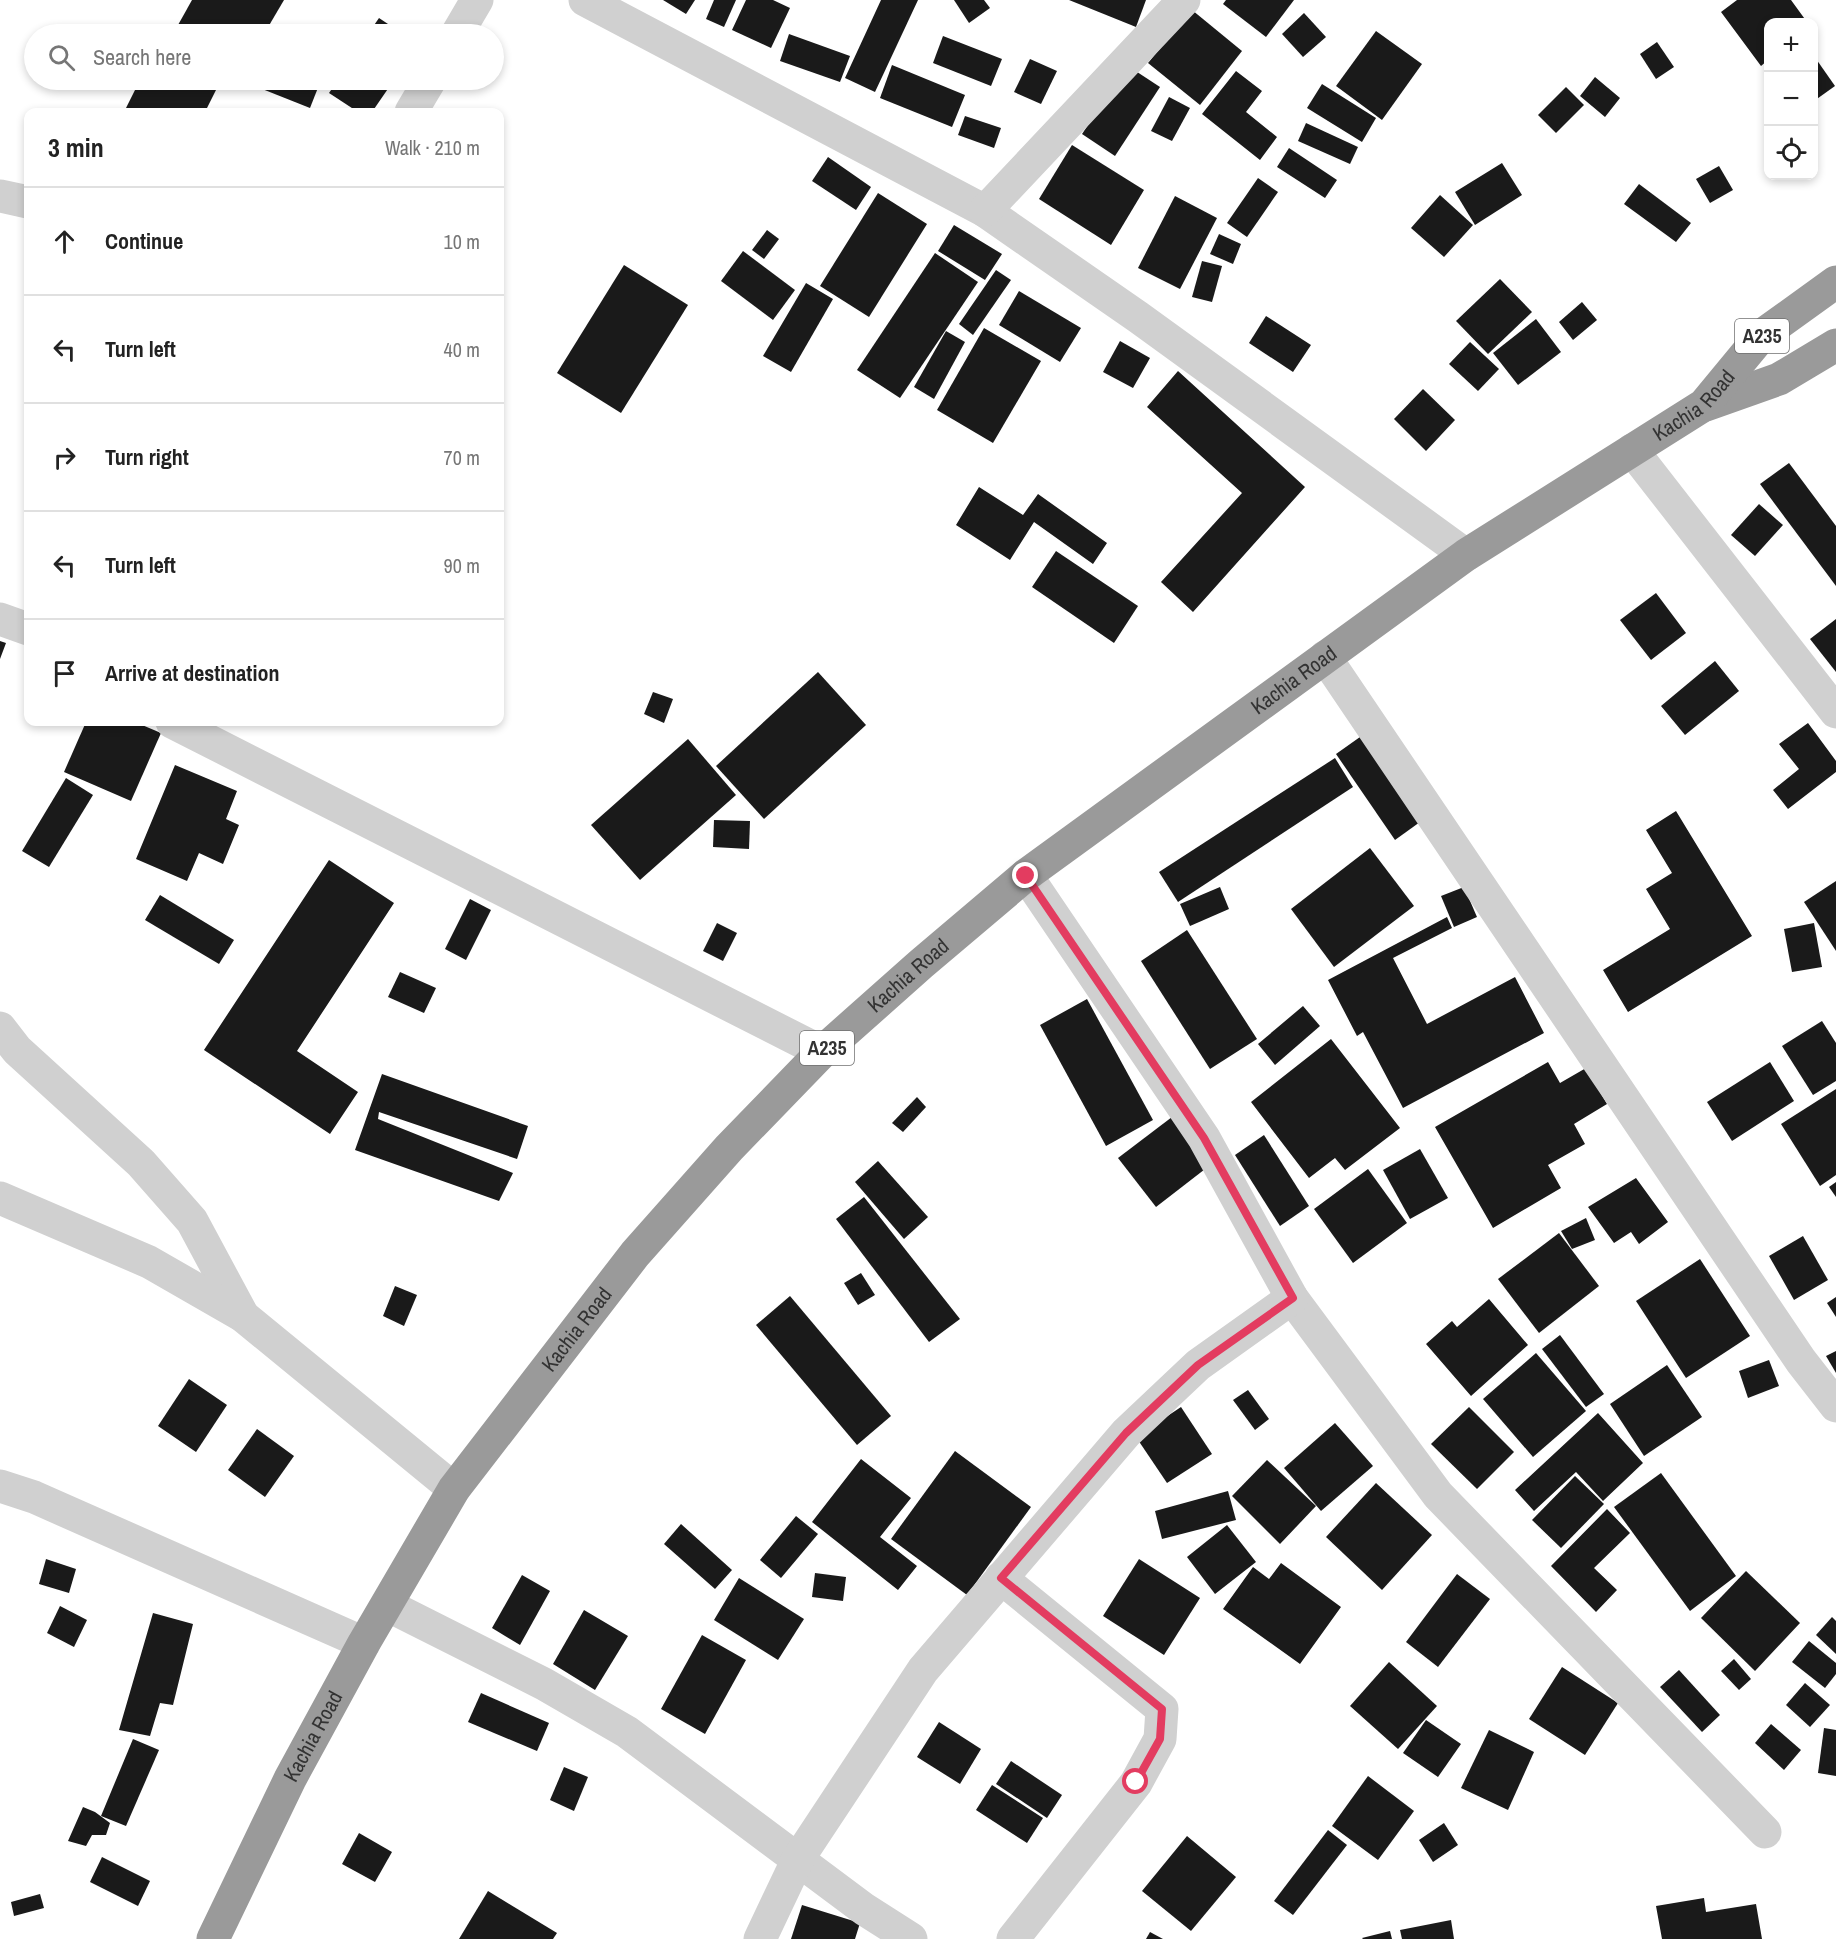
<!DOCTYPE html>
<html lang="en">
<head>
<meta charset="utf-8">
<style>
	:root { --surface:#fff; --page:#f2f2f2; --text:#222; --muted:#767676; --line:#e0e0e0 }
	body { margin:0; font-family:"Archivo Narrow",sans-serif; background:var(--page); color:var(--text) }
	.controls { position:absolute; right:18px; top:18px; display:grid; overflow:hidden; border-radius:12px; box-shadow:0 3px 9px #0003 }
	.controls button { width:54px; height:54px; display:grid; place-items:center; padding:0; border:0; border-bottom:2px solid var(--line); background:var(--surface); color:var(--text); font:30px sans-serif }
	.stop { position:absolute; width:18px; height:18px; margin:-14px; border:4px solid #e33c60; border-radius:50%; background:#fff }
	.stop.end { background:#e33c60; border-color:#fff; box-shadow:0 2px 6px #0008 }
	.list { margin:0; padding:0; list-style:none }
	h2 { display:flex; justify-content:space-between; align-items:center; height:78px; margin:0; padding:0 24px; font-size:26px }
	h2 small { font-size:20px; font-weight:400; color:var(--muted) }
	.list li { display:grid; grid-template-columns:39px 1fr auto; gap:18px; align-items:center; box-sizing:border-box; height:108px; padding:0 24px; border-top:2px solid var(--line) }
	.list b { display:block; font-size:22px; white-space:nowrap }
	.list em { font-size:20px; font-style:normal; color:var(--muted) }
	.icon { flex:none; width:33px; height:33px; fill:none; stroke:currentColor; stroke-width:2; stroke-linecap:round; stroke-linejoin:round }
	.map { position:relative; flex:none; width:1836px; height:1939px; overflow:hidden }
	.search { position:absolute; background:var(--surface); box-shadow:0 3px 9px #0003; left:24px; top:24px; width:480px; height:66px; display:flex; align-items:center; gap:15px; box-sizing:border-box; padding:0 21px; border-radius:33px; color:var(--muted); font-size:22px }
	.panel { position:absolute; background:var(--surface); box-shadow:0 3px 9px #0003; left:24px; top:108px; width:480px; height:618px; border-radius:12px }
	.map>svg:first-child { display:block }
</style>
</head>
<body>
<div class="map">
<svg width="1836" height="1939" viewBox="0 0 1836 1939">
	<rect width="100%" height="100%" fill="#fff"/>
	<g fill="#1a1a1a">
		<polygon points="192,0 284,0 264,34 173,34"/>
		<polygon points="663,0 695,0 686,14"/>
		<polygon points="714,0 736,0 724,27 706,19"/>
		<polygon points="746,0 773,0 790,8 771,48 732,30"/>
		<polygon points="881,0 918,0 875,92 845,78"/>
		<polygon points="954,0 984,0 990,8 969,23"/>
		<polygon points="1069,0 1146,0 1136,27"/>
		<polygon points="1226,0 1294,0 1266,37 1223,4"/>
		<polygon points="1737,0 1791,0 1807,22 1768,22 1768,60 1761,66 1721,12"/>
		<polygon points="1192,10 1242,51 1200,105 1148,63"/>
		<polygon points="1304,13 1326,37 1303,57 1282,34"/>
		<polygon points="379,18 403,34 368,34"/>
		<polygon points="1376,31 1422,64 1382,120 1336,86"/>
		<polygon points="789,34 850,56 840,82 780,61"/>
		<polygon points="943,36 1002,59 991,86 933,63"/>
		<polygon points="1657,42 1674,67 1656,79 1640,54"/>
		<polygon points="1814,56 1835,86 1814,101"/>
		<polygon points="1030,59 1057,71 1041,104 1014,92"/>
		<polygon points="892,65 965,95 952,127 880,98"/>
		<polygon points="1128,66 1160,87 1115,156 1082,134"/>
		<polygon points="1236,71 1262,91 1246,112 1277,137 1260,160 1202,114"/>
		<polygon points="1595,77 1620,98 1605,117 1580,96"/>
		<polygon points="140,80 221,80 205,112 124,112"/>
		<polygon points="248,80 321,80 310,108 247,83"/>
		<polygon points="338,80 394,80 372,112 358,112 329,93"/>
		<polygon points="1322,84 1376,118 1362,142 1307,108"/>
		<polygon points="1566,87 1584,105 1556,133 1538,115"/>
		<polygon points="1169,97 1190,108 1172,141 1151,131"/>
		<polygon points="965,116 1001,128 994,148 958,135"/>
		<polygon points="1306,123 1358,147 1350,164 1298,141"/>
		<polygon points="1072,145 1144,190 1111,245 1039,199"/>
		<polygon points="1289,148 1337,180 1325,198 1277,167"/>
		<polygon points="828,157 871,187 856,210 812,181"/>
		<polygon points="1502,163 1522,195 1475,225 1455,192"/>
		<polygon points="1719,166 1733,190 1710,203 1696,179"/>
		<polygon points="1258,178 1278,192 1247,237 1227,223"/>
		<polygon points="1639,184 1691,223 1676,242 1624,204"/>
		<polygon points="878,193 927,224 869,317 820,286"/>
		<polygon points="1440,195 1473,225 1444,257 1411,228"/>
		<polygon points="1175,196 1217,218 1180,289 1138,268"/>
		<polygon points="954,225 1002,254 985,280 938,251"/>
		<polygon points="767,230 779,239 764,259 752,250"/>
		<polygon points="1219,234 1241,244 1233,264 1210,254"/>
		<polygon points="743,251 795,290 773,320 721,281"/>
		<polygon points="935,253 978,282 900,398 857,370"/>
		<polygon points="1202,261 1222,266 1212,302 1192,297"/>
		<polygon points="624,265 688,305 621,413 557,373"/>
		<polygon points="996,270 1011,280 973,335 959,324"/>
		<polygon points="1500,279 1532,312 1488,354 1456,321"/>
		<polygon points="806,283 833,299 791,372 763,356"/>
		<polygon points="1019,291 1081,328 1060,362 999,325"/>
		<polygon points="1582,302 1597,320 1573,340 1559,322"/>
		<polygon points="1266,316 1311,345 1293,372 1249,343"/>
		<polygon points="1536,319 1561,352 1518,385 1493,353"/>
		<polygon points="984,328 1041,361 993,443 937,410"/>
		<polygon points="946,331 965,342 934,399 914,387"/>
		<polygon points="1120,341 1150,358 1133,388 1103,372"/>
		<polygon points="1470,342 1499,369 1478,391 1449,364"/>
		<polygon points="1178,371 1305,487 1193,612 1161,582 1242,493 1147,407"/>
		<polygon points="1423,389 1455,420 1426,451 1394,419"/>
		<polygon points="1789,463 1836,526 1836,586 1760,484"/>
		<polygon points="979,487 1023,515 1038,494 1107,543 1093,564 1034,522 1010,560 956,525"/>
		<polygon points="1759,504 1783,525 1755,556 1731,535"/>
		<polygon points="1056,551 1138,606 1114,643 1032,587"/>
		<polygon points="1656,593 1686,633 1651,660 1620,620"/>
		<polygon points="1836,619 1836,672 1810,639"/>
		<polygon points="0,641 6,643 0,659"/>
		<polygon points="1715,661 1739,691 1685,735 1661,706"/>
		<polygon points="818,672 866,725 764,819 716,766"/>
		<polygon points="653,692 673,699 664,723 644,714"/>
		<polygon points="86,722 135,722 161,733 131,801 64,772"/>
		<polygon points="1808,723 1836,761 1836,772 1788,809 1773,790 1799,769 1779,744"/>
		<polygon points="1360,737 1420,822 1395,840 1336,754"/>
		<polygon points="688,739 736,795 640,880 591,825"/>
		<polygon points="1335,758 1353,787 1178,902 1159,872"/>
		<polygon points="175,765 237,791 226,819 239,825 223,864 199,853 187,881 136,859"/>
		<polygon points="66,778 93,795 49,867 22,851"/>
		<polygon points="1676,811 1752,936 1628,1012 1603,970 1670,929 1646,889 1672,873 1646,830"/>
		<polygon points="714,820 750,821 749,849 713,847"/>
		<polygon points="1370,848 1414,906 1334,967 1291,909"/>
		<polygon points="329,860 394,903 297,1051 358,1092 330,1134 204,1050"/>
		<polygon points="1836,881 1836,951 1804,902"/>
		<polygon points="1220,887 1229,909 1190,926 1180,904"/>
		<polygon points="1464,887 1477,917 1454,927 1441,896"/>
		<polygon points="160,895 234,940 219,964 145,920"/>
		<polygon points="470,899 491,910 466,960 445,949"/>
		<polygon points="1447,917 1452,928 1393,958 1427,1024 1515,977 1544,1033 1403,1108 1363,1032 1357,1036 1328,980"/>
		<polygon points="717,923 737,933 723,961 703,951"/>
		<polygon points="1814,923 1822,967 1792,972 1784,929"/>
		<polygon points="1187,930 1257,1039 1210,1069 1141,961"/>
		<polygon points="400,972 436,988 424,1013 388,997"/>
		<polygon points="1087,999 1153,1120 1106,1146 1040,1025"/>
		<polygon points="1303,1006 1320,1026 1275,1065 1258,1044"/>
		<polygon points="1822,1021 1836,1043 1836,1081 1813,1095 1782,1046"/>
		<polygon points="1331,1039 1400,1128 1345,1170 1335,1158 1309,1178 1251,1102"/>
		<polygon points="1548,1062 1560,1083 1586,1068 1607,1104 1574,1124 1585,1144 1548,1165 1561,1188 1493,1228 1435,1127"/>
		<polygon points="1770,1062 1794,1101 1732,1141 1707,1102"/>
		<polygon points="382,1074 528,1126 517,1159 379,1112 378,1119 513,1173 499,1201 355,1150"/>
		<polygon points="1836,1089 1836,1175 1820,1186 1781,1124"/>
		<polygon points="917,1097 926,1107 903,1132 892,1123"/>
		<polygon points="1172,1117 1209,1166 1156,1207 1118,1158"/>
		<polygon points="1264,1135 1309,1206 1280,1226 1235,1155"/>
		<polygon points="1420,1149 1448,1198 1410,1219 1383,1170"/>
		<polygon points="878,1161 928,1217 904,1239 855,1182"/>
		<polygon points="1368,1169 1407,1223 1353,1263 1314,1209"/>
		<polygon points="1636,1178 1668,1222 1639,1244 1631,1232 1614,1243 1588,1207"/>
		<polygon points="1836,1182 1836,1197 1829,1187"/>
		<polygon points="864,1197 960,1319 929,1342 836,1219"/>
		<polygon points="1586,1218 1595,1240 1572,1249 1561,1231"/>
		<polygon points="1559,1233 1599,1286 1539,1333 1498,1279"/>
		<polygon points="1803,1236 1828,1280 1794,1300 1769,1256"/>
		<polygon points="1700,1259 1750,1336 1686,1378 1636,1301"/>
		<polygon points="861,1273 875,1295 858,1305 844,1283"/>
		<polygon points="395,1286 417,1295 404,1326 383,1316"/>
		<polygon points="790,1296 891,1416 857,1445 756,1325"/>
		<polygon points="1836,1297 1836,1317 1827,1303"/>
		<polygon points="1489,1299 1528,1345 1471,1396 1426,1344 1452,1321 1457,1327"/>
		<polygon points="1560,1335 1604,1394 1586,1407 1542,1349"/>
		<polygon points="1836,1351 1836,1373 1826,1356"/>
		<polygon points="1536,1353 1586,1411 1533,1457 1483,1399"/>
		<polygon points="1769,1360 1779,1386 1748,1398 1739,1371"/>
		<polygon points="1667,1365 1702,1417 1644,1456 1610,1404"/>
		<polygon points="189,1379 227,1405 196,1452 158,1426"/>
		<polygon points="1248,1390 1269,1419 1255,1430 1233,1400"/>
		<polygon points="1181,1407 1212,1454 1167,1483 1136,1437"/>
		<polygon points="1469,1407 1514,1452 1477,1489 1431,1444"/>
		<polygon points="1598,1413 1643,1463 1603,1501 1576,1472 1534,1511 1515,1490"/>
		<polygon points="1335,1423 1373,1466 1321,1511 1284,1468"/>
		<polygon points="257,1429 294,1456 265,1497 228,1470"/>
		<polygon points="955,1451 1031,1507 967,1595 891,1539"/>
		<polygon points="861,1459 911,1498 880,1537 917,1566 898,1590 812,1522"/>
		<polygon points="1267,1460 1316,1506 1280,1544 1232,1496"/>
		<polygon points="1661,1473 1736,1576 1690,1611 1614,1507"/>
		<polygon points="1575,1476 1604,1504 1561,1548 1532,1520"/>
		<polygon points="1376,1483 1432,1535 1382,1590 1326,1537"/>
		<polygon points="1228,1491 1236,1520 1162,1539 1155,1511"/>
		<polygon points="1607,1509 1630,1533 1594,1568 1617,1590 1596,1612 1551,1566"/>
		<polygon points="796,1516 818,1534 781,1578 760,1560"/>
		<polygon points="681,1524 732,1570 715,1589 664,1544"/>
		<polygon points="1227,1525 1256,1562 1215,1594 1187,1557"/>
		<polygon points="46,1559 76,1569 69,1593 39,1584"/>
		<polygon points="1139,1559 1200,1598 1164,1655 1103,1616"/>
		<polygon points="1281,1563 1341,1607 1300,1664 1223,1609 1253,1567 1269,1579"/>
		<polygon points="1746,1571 1800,1623 1755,1671 1701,1618"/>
		<polygon points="815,1573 846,1577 843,1601 812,1597"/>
		<polygon points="1457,1574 1490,1599 1438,1667 1406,1642"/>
		<polygon points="522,1575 550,1591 520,1645 492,1628"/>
		<polygon points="739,1578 804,1619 778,1660 714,1620"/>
		<polygon points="60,1606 87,1620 74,1647 47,1633"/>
		<polygon points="584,1610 628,1636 595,1690 553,1664"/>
		<polygon points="153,1613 193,1624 173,1705 160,1703 150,1736 119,1730"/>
		<polygon points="1832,1617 1836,1621 1836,1654 1816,1635"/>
		<polygon points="702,1635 746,1660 705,1734 661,1709"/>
		<polygon points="1809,1641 1836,1663 1836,1674 1825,1688 1792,1662"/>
		<polygon points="1734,1659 1751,1679 1739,1690 1721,1671"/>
		<polygon points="1389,1662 1437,1706 1398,1749 1350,1706"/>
		<polygon points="1562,1667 1618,1703 1585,1755 1529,1719"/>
		<polygon points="1679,1670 1720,1715 1702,1732 1660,1687"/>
		<polygon points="1805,1683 1830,1705 1810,1727 1786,1705"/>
		<polygon points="481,1693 549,1723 537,1751 468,1722"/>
		<polygon points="1426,1720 1461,1744 1438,1777 1403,1753"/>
		<polygon points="939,1722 981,1749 960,1784 917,1757"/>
		<polygon points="1771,1724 1801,1750 1784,1770 1755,1743"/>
		<polygon points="1824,1728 1836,1730 1836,1776 1818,1773"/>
		<polygon points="1489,1730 1534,1752 1508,1810 1461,1788"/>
		<polygon points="133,1739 159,1750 126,1826 101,1816"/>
		<polygon points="1011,1761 1062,1795 1047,1818 996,1784"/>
		<polygon points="564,1767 588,1777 574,1811 550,1800"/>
		<polygon points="1368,1776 1414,1811 1378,1860 1332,1826"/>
		<polygon points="992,1785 1043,1818 1027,1843 976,1810"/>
		<polygon points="83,1807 95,1812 110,1823 106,1835 92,1835 86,1846 68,1841"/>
		<polygon points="1444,1823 1458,1845 1433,1862 1419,1840"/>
		<polygon points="1328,1830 1347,1845 1293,1915 1274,1901"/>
		<polygon points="359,1833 392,1852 375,1882 342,1864"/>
		<polygon points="1187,1836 1236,1877 1191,1931 1142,1891"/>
		<polygon points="102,1857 150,1881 138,1906 90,1882"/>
		<polygon points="488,1891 557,1933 553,1939 459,1939"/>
		<polygon points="40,1894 44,1908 14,1916 11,1902"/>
		<polygon points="1704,1898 1706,1912 1756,1904 1762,1939 1662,1939 1656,1906"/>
		<polygon points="802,1905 860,1923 855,1939 791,1939"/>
		<polygon points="1451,1920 1454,1939 1402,1939 1400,1930"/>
		<polygon points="1390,1931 1392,1939 1363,1939 1362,1938"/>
		<polygon points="1150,1932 1163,1939 1146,1939"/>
	</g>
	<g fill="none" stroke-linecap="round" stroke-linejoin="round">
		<g stroke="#d0d0d0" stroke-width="33">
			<polyline points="585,0 985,211 1138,317 1466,555"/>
			<polyline points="457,34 477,0"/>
			<polyline points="411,112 430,80"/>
			<polyline points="0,196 28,202"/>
			<polyline points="985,211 1184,0"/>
			<polyline points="1632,450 1836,712"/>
			<polyline points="0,619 28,629"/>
			<polyline points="1325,657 1801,1361 1836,1406"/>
			<polyline points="172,722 822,1052"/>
			<polyline points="1026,875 1204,1138 1292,1298 1438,1495 1765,1832"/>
			<polyline points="0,1028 17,1050 141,1163 192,1221 243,1316"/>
			<polyline points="0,1198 149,1262 243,1316 454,1489"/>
			<polyline points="0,1486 34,1497 364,1643"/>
			<polyline points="1001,1578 1162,1709 1160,1739 1136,1783 1013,1939"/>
			<polyline points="387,1605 544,1684 627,1732 864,1909 911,1939"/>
			<polyline points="760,1939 798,1859 923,1670 1126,1433 1198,1365 1292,1298"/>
		</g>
		<g stroke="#9a9a9a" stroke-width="33">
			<polyline points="1706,405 1779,379 1836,345"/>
			<path id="s1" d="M213 1939 290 1779 364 1643 454 1489 635 1254 729 1148 822 1052 921 964 1026 875 1466 555 1704 405 1761 336 1836 282"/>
		</g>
	</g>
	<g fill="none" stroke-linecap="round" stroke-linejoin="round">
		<polyline stroke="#e33c60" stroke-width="8" points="1026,876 1204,1138 1293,1298 1198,1365 1126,1433 1001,1578 1162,1709 1160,1739 1136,1782"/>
	</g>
	<g text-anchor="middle" stroke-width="6" stroke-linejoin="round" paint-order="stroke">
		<g fill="#fff" stroke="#707070" stroke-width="1.5">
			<rect x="1735" y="319" width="54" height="34" rx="4.5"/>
			<rect x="800" y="1031" width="54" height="34" rx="4.5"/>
		</g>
		<g font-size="20" font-weight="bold" fill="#333">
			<text x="1762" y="343">A235</text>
			<text x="827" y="1055">A235</text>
		</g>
		<g font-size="21" fill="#333" stroke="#fff">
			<text dy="7" stroke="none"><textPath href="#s1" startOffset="2170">Kachia Road</textPath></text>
			<text dy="7" stroke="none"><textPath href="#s1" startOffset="1684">Kachia Road</textPath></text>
			<text dy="7" stroke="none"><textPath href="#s1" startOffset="1198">Kachia Road</textPath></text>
			<text dy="7" stroke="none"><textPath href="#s1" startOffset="712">Kachia Road</textPath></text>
			<text dy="7" stroke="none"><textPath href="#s1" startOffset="226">Kachia Road</textPath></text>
		</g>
	</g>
</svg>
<div class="controls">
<button>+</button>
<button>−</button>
<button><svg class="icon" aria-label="locate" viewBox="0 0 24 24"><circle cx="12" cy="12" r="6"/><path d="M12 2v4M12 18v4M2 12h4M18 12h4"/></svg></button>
</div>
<div class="stop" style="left:1136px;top:1782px"></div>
<div class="stop end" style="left:1026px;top:876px"></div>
<div class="search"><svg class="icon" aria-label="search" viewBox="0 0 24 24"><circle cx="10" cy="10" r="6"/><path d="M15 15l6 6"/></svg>Search here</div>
<section class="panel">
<h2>3 min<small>Walk · 210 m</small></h2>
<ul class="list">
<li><svg class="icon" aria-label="ahead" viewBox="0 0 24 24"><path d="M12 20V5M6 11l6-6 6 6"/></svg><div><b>Continue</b></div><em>10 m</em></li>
<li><svg class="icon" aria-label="left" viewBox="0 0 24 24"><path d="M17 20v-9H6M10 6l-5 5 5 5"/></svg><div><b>Turn left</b></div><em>40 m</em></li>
<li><svg class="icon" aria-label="right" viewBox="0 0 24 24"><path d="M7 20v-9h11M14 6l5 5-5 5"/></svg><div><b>Turn right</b></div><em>70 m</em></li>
<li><svg class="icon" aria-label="left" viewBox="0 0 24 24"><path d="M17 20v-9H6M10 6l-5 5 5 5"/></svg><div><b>Turn left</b></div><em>90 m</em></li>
<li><svg class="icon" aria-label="arrive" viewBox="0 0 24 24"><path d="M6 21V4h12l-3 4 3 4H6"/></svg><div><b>Arrive at destination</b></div></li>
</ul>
</section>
</div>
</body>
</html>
